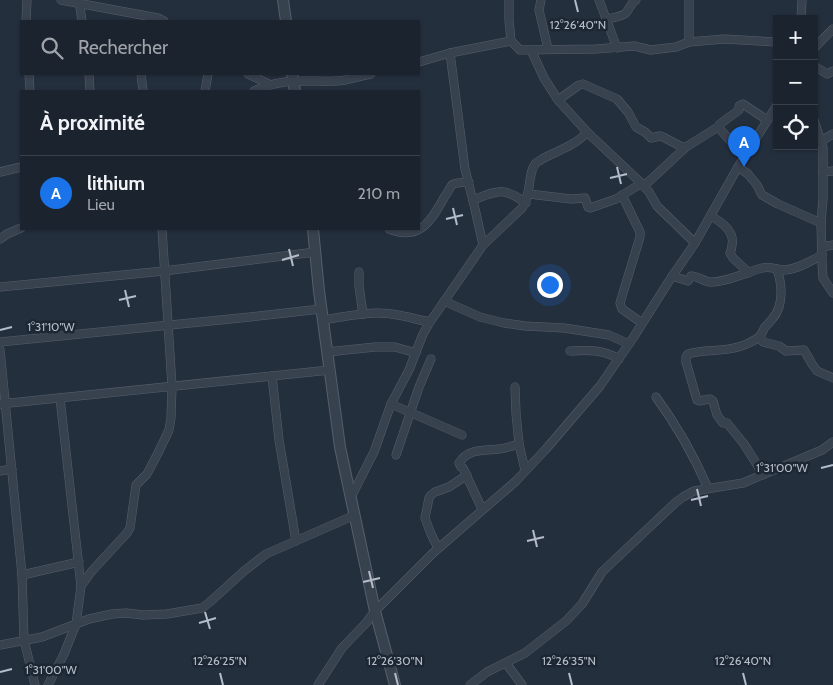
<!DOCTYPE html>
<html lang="fr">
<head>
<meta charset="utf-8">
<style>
	:root { --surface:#1b232e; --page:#282f3a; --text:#f1f3f6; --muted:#a0a4aa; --line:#39404a; --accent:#1a73e8 }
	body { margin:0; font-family:Cabin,sans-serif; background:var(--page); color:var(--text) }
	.controls { position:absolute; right:15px; top:15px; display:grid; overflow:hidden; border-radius:0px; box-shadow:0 1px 4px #0004 }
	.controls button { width:45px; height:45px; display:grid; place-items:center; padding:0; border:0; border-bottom:1px solid var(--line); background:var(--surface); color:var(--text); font:25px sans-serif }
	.you { position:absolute; left:549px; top:284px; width:18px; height:18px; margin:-12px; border:4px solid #fff; border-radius:50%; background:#1a73e8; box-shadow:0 0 0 8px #1a73e833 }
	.badge { display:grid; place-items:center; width:32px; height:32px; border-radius:50%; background:var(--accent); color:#fff; font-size:16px; font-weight:700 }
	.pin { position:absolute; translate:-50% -41px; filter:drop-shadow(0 1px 2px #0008) }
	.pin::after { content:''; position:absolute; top:26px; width:18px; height:15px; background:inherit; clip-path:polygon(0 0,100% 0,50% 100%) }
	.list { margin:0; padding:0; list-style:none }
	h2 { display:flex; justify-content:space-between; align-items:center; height:65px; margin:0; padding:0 20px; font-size:21px }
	h2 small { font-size:16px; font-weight:400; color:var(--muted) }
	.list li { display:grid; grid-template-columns:32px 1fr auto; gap:15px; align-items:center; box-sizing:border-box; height:75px; padding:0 20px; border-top:1px solid var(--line) }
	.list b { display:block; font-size:19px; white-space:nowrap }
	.list p { margin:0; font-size:16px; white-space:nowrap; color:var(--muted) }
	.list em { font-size:16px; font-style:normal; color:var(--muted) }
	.icon { flex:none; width:28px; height:28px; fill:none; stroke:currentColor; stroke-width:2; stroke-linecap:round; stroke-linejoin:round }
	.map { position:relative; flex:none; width:833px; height:685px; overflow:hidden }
	.search { position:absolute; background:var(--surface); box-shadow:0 1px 4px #0004; left:20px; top:20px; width:400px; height:55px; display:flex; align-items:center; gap:12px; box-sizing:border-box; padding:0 18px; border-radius:0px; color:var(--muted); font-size:19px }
	.panel { position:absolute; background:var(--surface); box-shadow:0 1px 4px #0004; left:20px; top:90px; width:400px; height:140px; border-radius:0px }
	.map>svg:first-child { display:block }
</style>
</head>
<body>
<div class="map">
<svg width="833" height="685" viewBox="0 0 833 685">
	<rect width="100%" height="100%" fill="#242f3e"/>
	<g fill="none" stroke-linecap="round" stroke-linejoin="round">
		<g stroke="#565f6c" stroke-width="9">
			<g id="minor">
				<polyline points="61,0 158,18 164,21"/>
				<polyline points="509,0 509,20 511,41"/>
				<polyline points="541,0 539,10 548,49"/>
				<polyline points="599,0 617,48"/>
				<polyline points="79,1 82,21"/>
				<path d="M606 19C612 18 621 17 626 13 630 8 631 3 636 0"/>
				<polyline points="801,19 802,0"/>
				<polyline points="26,21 27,0"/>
				<polyline points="689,42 689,0"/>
				<polyline points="814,48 833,29"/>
				<polyline points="450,53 465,169 475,209 483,245"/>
				<polyline points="419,62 450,53 511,41 520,50 596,49 634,46 651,50 676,47 689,42 724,39 777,42"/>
				<polyline points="814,66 827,74 833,71"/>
				<polyline points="29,74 30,91"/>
				<polyline points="89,74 90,91"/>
				<polyline points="141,74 143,91"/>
				<polyline points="248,74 269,84"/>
				<polyline points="205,91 208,74"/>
				<path d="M254 91C284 77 305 82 336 81 347 81 360 76 371 74"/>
				<polyline points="558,100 579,85 583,84 617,99 628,112 636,127 645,132 651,138 660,136 663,137 682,147 686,147 718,127 720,124 739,110 739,106 743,104 767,120"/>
				<polyline points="814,120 823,148 823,199 821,223 822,263 823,278 833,293"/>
				<polyline points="718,127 745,157"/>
				<polyline points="587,132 640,182 649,192 657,206 695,243"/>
				<polyline points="821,141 833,134"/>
				<polyline points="738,167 748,174 757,185 762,195 778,204 821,223"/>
				<polyline points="0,172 21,167"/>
				<polyline points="823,172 833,171"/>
				<polyline points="644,186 686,147"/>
				<polyline points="529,194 571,199 585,198 588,207 590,208 616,199 642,183"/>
				<polyline points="622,195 640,232 640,237 620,303 622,309 642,323"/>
				<path d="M473 200C497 191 503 186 526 203"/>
				<path d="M711 216C721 222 735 231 732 245 732 248 731 251 730 253L733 258 749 273"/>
				<path d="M389 229C421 242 432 219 445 196 449 192 449 188 452 185 455 182 464 183 469 182"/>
				<polyline points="0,239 7,234 21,228"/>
				<polyline points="822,247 833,245"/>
				<polyline points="359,272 359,286 363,314"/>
				<path d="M672 276 688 281 691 276C699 276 705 283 713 282 730 281 746 272 762 268 771 266 777 270 785 270 798 269 811 261 822 255"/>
				<polyline points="0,287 164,271 315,252"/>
				<polyline points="444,301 480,317 504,323 525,326 564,328 609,335 629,344"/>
				<path d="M323 320C347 316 373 310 398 315 409 317 419 320 430 322"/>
				<polyline points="760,336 763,342 779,346 786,351 804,350 812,364 817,371 833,378"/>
				<polyline points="0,342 250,317 321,309"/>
				<polyline points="0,350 22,575 24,640 35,685"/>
				<path d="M570 351C588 350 603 349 619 359"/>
				<polyline points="327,352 375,347 395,347 416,353"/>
				<polyline points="515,387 516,413 519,444 525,470"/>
				<path d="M656 397C678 427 693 454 708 488"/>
				<polyline points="60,398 81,586"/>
				<polyline points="0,404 272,376"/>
				<polyline points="391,404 462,435"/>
				<polyline points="396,455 419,387 431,359"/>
				<polyline points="0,471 12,469"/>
				<path d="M763 474 744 444 727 423H723L717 415 713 401 710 399 699 401 697 400 686 362V357L688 354C704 349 722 352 738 347 743 346 756 340 759 337 762 334 763 330 765 327 768 324 771 321 773 318 784 305 782 284 777 269"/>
				<path d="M351 497 374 452 391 404 409 370 423 334 430 322 483 245 522 208C532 195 527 173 536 163 540 160 545 157 550 155 563 149 578 143 587 132L558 100 544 78 531 50"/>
				<path d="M482 509 463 468 461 467 459 463C468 448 485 451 499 449 506 448 512 446 519 444"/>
				<polyline points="296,541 279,440 272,376 330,370"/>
				<polyline points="438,548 431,534 425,518 429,498 431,495 435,492 449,487 467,475"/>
				<polyline points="22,575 79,562"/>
				<polyline points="0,645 42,637 89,619 112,614 126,613 143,615 167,614 202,608 210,602 244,571 266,554 355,515"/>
				<polyline points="506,663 522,685"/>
				<polyline points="48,685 64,654 76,624 81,586 91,572 127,533 130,528 136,485 147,474 158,453 169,430 171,418 172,386 162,229"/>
				<polyline points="318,685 342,648 366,623 375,611 433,553 516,481 546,449 600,386 633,338 669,281 695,243 738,167 777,105"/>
				<polyline points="470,685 487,672 525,653 566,621 582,604 602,572 675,503 683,497 694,491 743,483 822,450 833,442"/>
			</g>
		</g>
		<g stroke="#565f6c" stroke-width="12">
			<g id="tertiary">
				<polyline points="283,0 286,21"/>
				<polyline points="292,74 295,91"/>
				<polyline points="313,229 319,291 340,447 375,611 395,685"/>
			</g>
		</g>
		<use href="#minor" stroke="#38414e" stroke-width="8"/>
		<use href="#tertiary" stroke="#38414e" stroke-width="10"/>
	</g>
	<path fill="none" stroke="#b4bcc9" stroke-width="2" d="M575 0 578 12M617 167 621 184M610 178 627 174M453 208 457 225M446 219 463 215M289 249 293 266M282 260 299 255M125 290 129 307M119 300 136 296M0 330 12 327M821 468 833 465M697 489 701 506M691 500 708 496M533 530 537 547M527 541 544 537M369 571 373 588M363 582 380 578M205 612 210 629M199 623 216 618M0 672 12 669M220 673 223 685M395 673 398 685M569 673 572 685M743 673 746 685"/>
	<g font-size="12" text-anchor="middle" fill="#b4bcc9" stroke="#1d2633" stroke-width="5" stroke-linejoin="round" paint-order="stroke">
		<text x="578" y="29">12°26'40"N</text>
		<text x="51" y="331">1°31'10"W</text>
		<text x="782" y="472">1°31'00"W</text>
		<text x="220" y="665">12°26'25"N</text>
		<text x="395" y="665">12°26'30"N</text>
		<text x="569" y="665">12°26'35"N</text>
		<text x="743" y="665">12°26'40"N</text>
		<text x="51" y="674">1°31'00"W</text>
	</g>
</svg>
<div class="controls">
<button>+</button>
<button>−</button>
<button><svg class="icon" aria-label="locate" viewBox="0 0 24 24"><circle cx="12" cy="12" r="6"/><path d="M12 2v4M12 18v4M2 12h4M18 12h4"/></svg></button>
</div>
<div class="you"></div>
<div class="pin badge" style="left:744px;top:167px">A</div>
<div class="search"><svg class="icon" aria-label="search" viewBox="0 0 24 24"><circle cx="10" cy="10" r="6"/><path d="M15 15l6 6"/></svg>Rechercher</div>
<section class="panel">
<h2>À proximité<small></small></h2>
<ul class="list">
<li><span class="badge">A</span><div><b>lithium</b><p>Lieu</p></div><em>210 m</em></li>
</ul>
</section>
</div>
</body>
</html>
